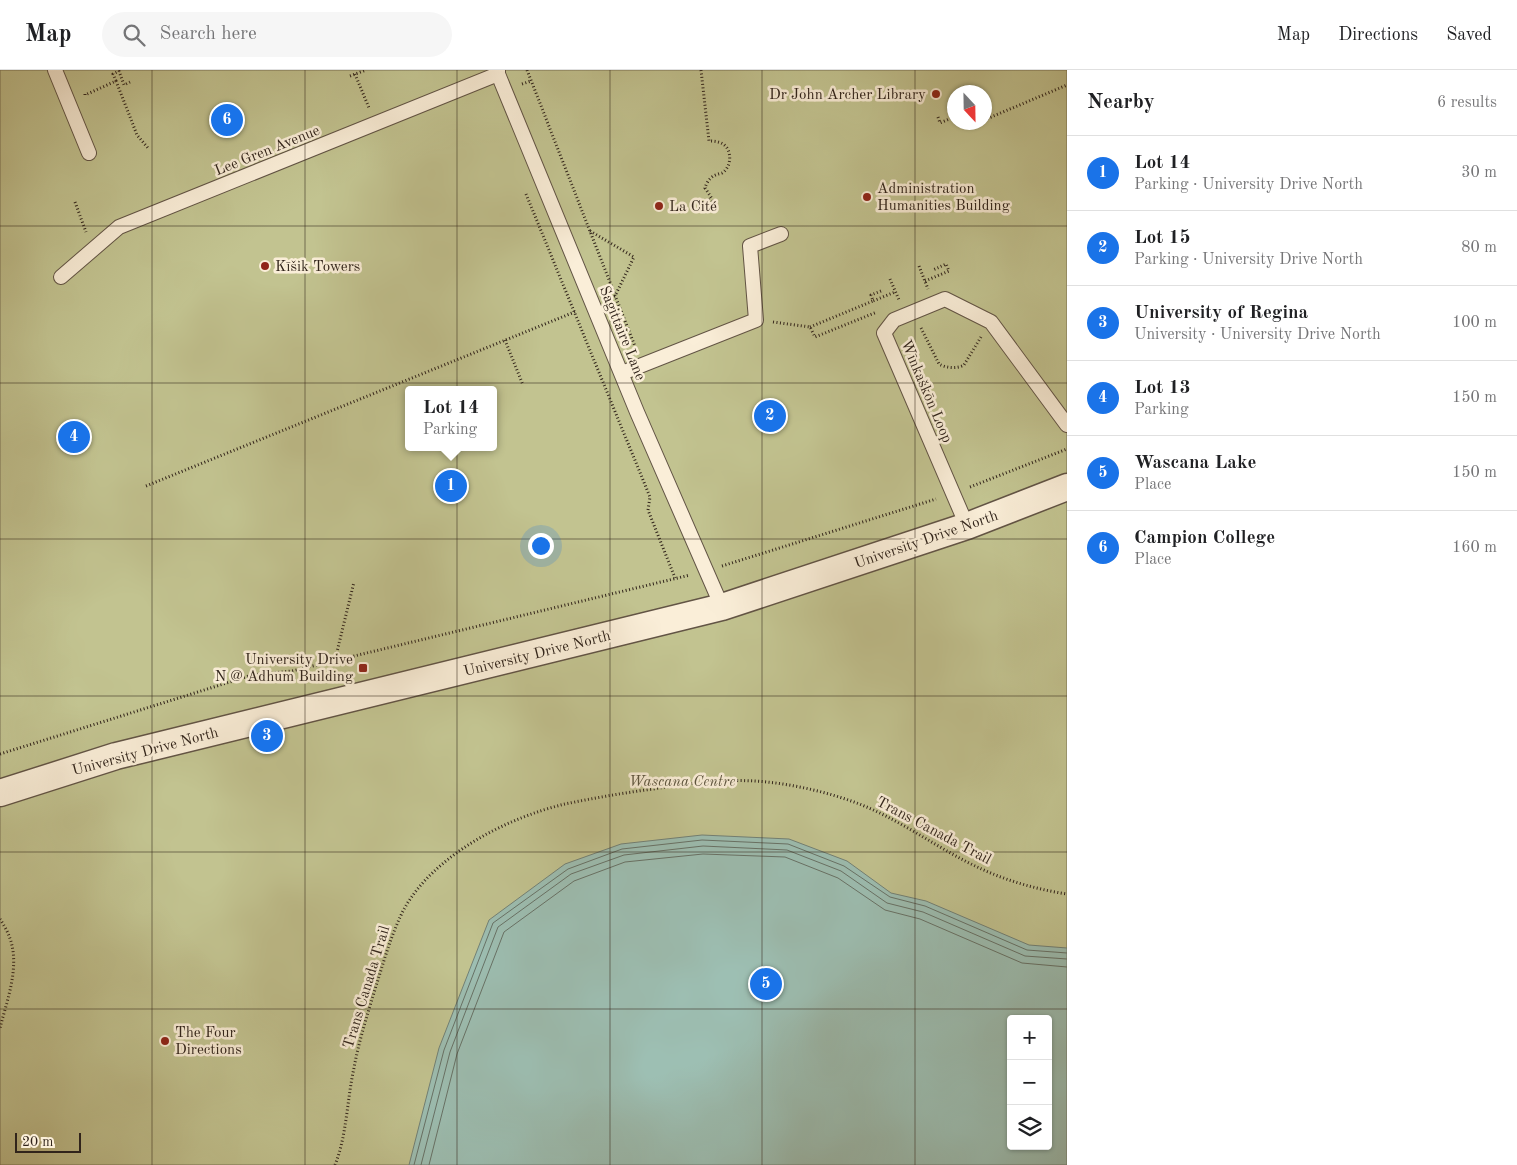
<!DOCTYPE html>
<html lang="en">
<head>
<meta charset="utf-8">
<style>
	:root { --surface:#fff; --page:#f6f6f6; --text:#202124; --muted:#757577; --line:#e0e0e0; --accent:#1a73e8 }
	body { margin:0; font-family:"Old Standard TT",serif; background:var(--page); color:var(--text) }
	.controls { position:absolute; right:15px; bottom:15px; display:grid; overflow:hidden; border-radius:5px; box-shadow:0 1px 4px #0004 }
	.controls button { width:45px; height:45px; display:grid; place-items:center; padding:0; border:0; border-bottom:1px solid var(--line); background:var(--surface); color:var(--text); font:25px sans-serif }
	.compass { position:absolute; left:947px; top:15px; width:45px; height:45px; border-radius:50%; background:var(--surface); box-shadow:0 1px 4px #0004; rotate:158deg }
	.scale { position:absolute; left:15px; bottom:12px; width:66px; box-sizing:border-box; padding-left:5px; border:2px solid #31241b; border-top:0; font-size:14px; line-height:18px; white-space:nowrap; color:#31241b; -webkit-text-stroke:4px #faeed8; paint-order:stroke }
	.you { position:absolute; left:540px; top:475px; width:18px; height:18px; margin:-12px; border:4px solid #fff; border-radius:50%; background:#1a73e8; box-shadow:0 0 0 8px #1a73e833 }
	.badge { display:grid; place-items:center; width:32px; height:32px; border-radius:50%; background:var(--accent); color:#fff; font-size:16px; font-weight:700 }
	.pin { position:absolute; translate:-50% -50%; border:2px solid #fff; box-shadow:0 1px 5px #0006 }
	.popup { position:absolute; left:405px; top:316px; width:92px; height:65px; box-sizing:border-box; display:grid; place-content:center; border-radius:5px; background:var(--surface); filter:drop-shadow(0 1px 4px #0005); font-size:16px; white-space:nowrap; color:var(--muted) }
	.popup b { font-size:19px; color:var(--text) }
	.popup::after { content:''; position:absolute; left:50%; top:100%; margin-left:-10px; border:10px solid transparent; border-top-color:var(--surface) }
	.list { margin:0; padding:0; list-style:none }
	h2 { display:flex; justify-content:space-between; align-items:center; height:65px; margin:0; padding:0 20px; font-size:21px }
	h2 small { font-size:16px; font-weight:400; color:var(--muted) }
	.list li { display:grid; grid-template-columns:32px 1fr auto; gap:15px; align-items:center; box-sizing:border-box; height:75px; padding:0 20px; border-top:1px solid var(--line) }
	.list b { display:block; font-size:19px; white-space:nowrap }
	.list p { margin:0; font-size:16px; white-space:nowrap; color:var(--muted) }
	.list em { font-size:16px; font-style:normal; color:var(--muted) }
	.icon { flex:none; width:28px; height:28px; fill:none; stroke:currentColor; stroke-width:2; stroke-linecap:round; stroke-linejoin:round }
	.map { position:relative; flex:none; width:1067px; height:1095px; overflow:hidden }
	header { display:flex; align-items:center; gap:30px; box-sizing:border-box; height:70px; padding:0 25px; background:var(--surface); border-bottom:1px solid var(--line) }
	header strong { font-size:24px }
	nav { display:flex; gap:28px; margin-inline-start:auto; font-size:18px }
	.search { width:350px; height:45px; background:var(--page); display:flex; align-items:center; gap:12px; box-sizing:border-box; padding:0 18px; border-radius:28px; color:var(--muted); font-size:19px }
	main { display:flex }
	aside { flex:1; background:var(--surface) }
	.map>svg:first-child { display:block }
</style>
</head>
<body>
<header>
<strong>Map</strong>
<div class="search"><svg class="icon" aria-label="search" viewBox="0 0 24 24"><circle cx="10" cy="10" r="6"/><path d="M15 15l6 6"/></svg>Search here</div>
<nav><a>Map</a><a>Directions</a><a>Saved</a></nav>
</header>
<main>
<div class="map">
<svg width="1067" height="1095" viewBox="0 0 1067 1095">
	<rect width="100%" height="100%" fill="#f7e5c3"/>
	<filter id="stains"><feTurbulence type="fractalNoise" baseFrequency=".004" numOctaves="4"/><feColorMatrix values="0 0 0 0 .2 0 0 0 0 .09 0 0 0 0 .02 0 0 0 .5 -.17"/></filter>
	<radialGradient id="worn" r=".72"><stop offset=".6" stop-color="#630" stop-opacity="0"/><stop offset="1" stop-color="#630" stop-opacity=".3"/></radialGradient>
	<path fill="#c2c390" stroke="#7a7456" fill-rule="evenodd" d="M0 0H1067V1095H0ZM954 22H984V52H954ZM408 320H494V377H408ZM1011 949H1048V1076H1011Z"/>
	<path fill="#9dbfb3" stroke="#728176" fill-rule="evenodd" d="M702 765 789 769 847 791 891 823 926 831 1029 875 1067 878V1095H409L439 978 489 850 565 794 621 774ZM1011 949H1048V1076H1011Z"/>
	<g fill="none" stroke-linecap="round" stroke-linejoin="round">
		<g stroke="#677267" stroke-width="1">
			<polyline points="414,1095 444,980 493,853 568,799 622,779 702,770 788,774 844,796 890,827 925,836 1027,880 1067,883"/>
			<polyline points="421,1095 450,982 498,857 571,804 624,785 703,776 787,780 841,801 887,833 923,842 1025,886 1067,889"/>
			<polyline points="429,1095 457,984 504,862 574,811 625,792 703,784 785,787 838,808 885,840 920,849 1022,893 1067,897"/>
		</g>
		<g stroke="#625445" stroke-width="16">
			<g id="service">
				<polyline points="55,0 89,83"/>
				<polyline points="498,0 498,4 637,342 722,537"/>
				<polyline points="61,207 119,157 498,4"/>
				<polyline points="622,303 756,250 750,176 781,164"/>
				<polyline points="967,456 884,263 894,250 945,229 991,252 1067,355"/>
			</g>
		</g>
		<g stroke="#625445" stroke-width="29">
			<polyline id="minor" points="0,723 116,686 722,537 967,456 1067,417"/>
		</g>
		<g stroke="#31241b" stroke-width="3" stroke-dasharray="1 2.5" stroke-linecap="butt">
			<polyline points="527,0 636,279"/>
			<path d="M701 0 709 71C716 71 723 72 727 78 732 86 730 98 722 103 718 104 714 105 711 108 708 110 706 115 705 118L718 138 714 139 707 127"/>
			<polyline points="355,4 369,38"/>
			<polyline points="350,6 366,0"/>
			<polyline points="116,11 113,4 119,1 124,15 130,12"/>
			<polyline points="522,14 531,11"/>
			<polyline points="85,24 85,25 116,11 137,65 148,78"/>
			<polyline points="938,47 940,53 954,47"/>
			<polyline points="984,50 1067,15"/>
			<polyline points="526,124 650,427 648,440 675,508"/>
			<polyline points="75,132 86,162"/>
			<polyline points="590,161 634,187 615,226 608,228"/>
			<polyline points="919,196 928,219"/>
			<polyline points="890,209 899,230"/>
			<polyline points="925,211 949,201 946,194 933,200"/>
			<polyline points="881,221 871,225 873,231 895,222"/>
			<polyline points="773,252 810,257 815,267 877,242"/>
			<polyline points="810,257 873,231"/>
			<path d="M921 258 939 294C946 298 957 299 964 295L981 267"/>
			<polyline points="505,270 523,315"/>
			<polyline points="146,416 577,241"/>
			<polyline points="970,417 1067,379"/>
			<polyline points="722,496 936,429"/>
			<polyline points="335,590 354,512"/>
			<polyline points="0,684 252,605 292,601 690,505"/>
			<path d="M0 849C3 854 7 860 9 866 21 895 7 930 0 958"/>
			<path d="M335 1095C347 1065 347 1029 354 998 359 970 368 943 376 916 384 891 391 865 403 841 432 786 506 748 565 734 594 728 623 723 653 719 690 713 729 708 767 712 796 715 826 722 854 732 901 749 940 781 986 801 1011 812 1040 820 1067 824"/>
		</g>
		<use href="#service" stroke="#faeed8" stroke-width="14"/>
		<use href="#minor" stroke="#faeed8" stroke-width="26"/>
	</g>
	<path fill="none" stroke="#31241b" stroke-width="1" stroke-opacity="0.55" d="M152 0V1095M305 0V1095M457 0V1095M610 0V1095M762 0V1095M915 0V1095M0 156H1067M0 313H1067M0 469H1067M0 626H1067M0 782H1067M0 939H1067"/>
	<g fill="#8f2418" stroke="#faeed8" stroke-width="2">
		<circle cx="936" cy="24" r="5"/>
		<circle cx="867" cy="127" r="5"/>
		<circle cx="659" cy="136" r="5"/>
		<circle cx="265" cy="196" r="5"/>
		<rect x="358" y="593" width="10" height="10" rx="2.5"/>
		<circle cx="165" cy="971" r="5"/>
	</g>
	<g text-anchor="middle" stroke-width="5" stroke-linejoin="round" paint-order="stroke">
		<g font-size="15" fill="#31241b" stroke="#faeed8" text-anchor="start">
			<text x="926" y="29" text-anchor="end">Dr John Archer Library</text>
			<text x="877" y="123">Administration<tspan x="877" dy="17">Humanities Building</tspan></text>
			<text x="669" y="141">La Cité</text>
			<text x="275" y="201">Kīšik Towers</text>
			<text x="353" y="594" text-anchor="end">University Drive<tspan x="353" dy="17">N @ Adhum Building</tspan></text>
			<text x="175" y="967">The Four<tspan x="175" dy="17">Directions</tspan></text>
		</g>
		<g font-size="15" fill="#31241b" stroke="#faeed8">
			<text transform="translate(267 80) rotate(-22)" y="5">Lee Gren Avenue</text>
			<text transform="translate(623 263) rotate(68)" y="5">Sagittaire Lane</text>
			<text transform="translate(927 321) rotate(67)" y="5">Wīnkaškōn Loop</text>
			<text transform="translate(926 469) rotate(-19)" y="5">University Drive North</text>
			<text transform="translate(537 583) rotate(-14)" y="5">University Drive North</text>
			<text transform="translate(145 681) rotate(-15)" y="5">University Drive North</text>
			<text transform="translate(934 760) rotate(28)" y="5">Trans Canada Trail</text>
			<text transform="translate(366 917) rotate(-73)" y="5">Trans Canada Trail</text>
		</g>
		<g font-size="15" font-style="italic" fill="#5c543e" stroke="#faeed8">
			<text x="682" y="716">Wascana Centre</text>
		</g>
	</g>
	<rect width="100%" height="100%" filter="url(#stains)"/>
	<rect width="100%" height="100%" fill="url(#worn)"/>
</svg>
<div class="controls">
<button>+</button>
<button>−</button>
<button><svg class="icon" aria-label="layers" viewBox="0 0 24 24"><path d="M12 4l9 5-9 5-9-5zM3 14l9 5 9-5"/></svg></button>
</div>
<svg class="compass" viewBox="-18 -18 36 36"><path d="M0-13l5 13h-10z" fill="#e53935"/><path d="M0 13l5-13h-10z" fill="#757577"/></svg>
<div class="scale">20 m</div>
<div class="you"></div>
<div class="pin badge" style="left:451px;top:416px">1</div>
<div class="popup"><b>Lot 14</b>Parking</div>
<div class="pin badge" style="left:770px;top:346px">2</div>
<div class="pin badge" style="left:267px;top:666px">3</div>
<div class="pin badge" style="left:74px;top:367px">4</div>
<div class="pin badge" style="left:766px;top:914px">5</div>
<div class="pin badge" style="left:227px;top:50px">6</div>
</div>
<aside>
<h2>Nearby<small>6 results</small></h2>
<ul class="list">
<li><span class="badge">1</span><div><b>Lot 14</b><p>Parking · University Drive North</p></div><em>30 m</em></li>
<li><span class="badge">2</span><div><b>Lot 15</b><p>Parking · University Drive North</p></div><em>80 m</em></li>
<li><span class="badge">3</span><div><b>University of Regina</b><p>University · University Drive North</p></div><em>100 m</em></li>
<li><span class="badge">4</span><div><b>Lot 13</b><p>Parking</p></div><em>150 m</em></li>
<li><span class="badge">5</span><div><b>Wascana Lake</b><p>Place</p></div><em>150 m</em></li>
<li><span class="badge">6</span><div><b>Campion College</b><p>Place</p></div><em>160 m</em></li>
</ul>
</aside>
</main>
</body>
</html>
